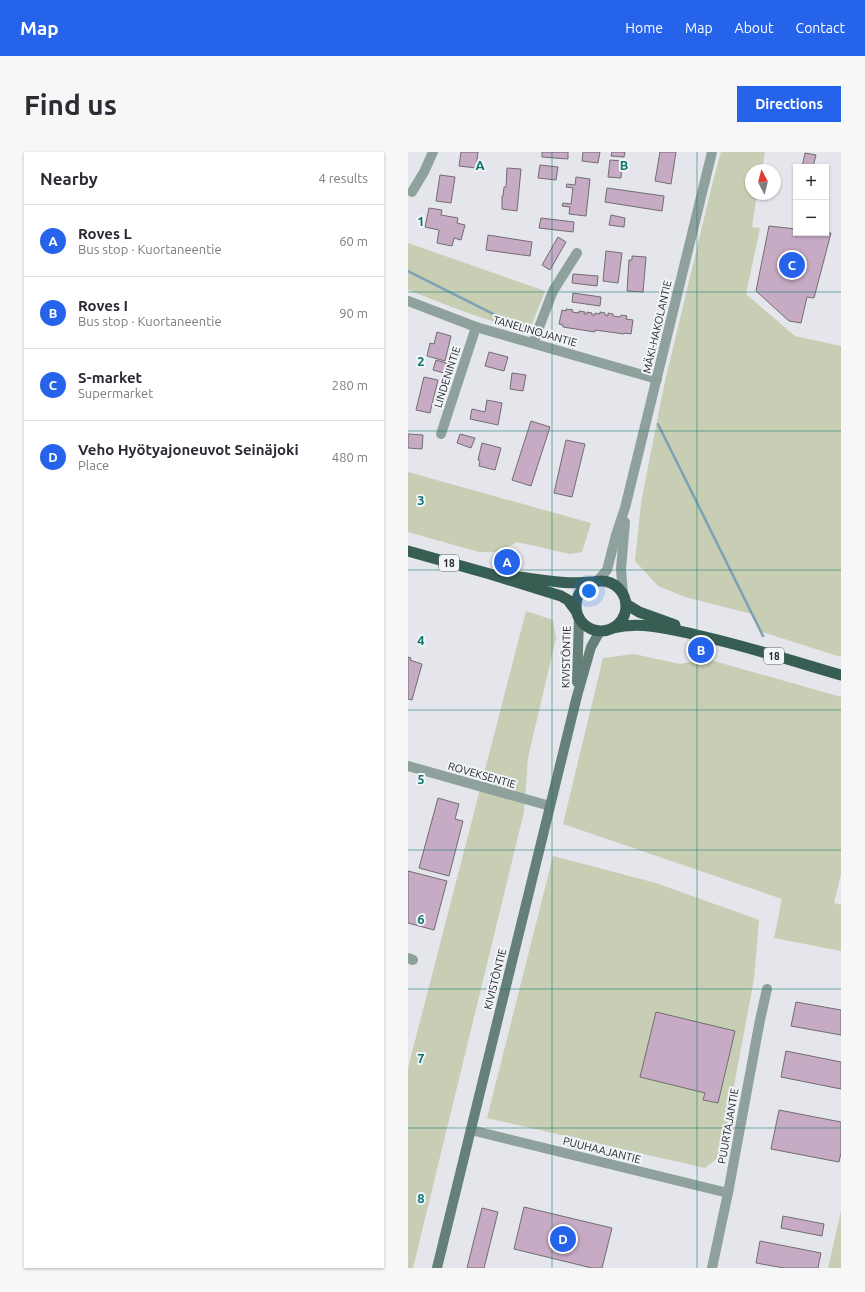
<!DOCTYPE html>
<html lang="en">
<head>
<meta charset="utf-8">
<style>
	:root { --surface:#fff; --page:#f7f7f7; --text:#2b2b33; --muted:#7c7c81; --line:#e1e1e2; --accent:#2563eb }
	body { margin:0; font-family:Ubuntu,sans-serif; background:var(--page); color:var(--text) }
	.controls { position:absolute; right:12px; top:12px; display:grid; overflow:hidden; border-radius:0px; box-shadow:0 1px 3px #0004 }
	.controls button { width:36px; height:36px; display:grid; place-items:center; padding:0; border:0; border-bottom:1px solid var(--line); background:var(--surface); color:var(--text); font:20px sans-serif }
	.compass { position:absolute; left:337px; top:12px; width:36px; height:36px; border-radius:50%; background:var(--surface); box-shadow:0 1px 3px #0004; rotate:353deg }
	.you { position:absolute; left:181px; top:439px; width:14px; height:14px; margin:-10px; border:3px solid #fff; border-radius:50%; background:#1a73e8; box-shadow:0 0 0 6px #1a73e833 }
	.badge { display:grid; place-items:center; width:26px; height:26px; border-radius:50%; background:var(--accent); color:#fff; font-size:13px; font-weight:700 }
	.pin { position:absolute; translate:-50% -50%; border:2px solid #fff; box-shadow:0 1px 4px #0006 }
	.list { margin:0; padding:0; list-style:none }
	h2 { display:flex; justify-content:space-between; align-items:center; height:52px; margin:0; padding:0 16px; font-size:17px }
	h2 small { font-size:13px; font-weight:400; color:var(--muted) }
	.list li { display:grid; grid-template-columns:26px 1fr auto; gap:12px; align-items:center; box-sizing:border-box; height:72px; padding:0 16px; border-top:1px solid var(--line) }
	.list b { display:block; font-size:15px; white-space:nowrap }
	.list p { margin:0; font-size:13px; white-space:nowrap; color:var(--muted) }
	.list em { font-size:13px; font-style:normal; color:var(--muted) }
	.map { position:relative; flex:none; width:433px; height:1116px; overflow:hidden; border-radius:0px }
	header { display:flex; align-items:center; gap:24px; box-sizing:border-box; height:56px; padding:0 20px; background:var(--accent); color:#fff }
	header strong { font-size:19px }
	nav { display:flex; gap:22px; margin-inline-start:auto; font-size:14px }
	.intro { display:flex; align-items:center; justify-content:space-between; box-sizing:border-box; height:96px; padding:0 24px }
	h1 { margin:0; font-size:28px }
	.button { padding:10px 18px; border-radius:0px; background:var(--accent); color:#fff; font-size:14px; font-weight:700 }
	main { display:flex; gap:24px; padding:0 24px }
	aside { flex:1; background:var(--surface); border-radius:0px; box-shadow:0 1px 3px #0004 }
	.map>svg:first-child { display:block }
</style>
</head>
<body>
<header>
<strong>Map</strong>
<nav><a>Home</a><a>Map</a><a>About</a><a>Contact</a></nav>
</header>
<div class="intro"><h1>Find us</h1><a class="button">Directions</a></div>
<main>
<aside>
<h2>Nearby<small>4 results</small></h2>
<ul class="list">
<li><span class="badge">A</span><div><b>Roves L</b><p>Bus stop · Kuortaneentie</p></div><em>60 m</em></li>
<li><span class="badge">B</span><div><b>Roves I</b><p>Bus stop · Kuortaneentie</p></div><em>90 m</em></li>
<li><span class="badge">C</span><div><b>S-market</b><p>Supermarket</p></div><em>280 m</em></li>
<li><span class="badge">D</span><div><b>Veho Hyötyajoneuvot Seinäjoki</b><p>Place</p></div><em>480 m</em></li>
</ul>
</aside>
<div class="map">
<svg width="433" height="1116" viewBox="0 0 433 1116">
	<rect width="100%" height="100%" fill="#e4e6eb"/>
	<g fill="#c7ceb4">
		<polygon points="313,0 357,0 354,18 343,18 343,42 349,42 344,75 352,76 338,142 387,184 433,194 433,505 354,480 344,462 277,445 250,434 227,409 233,351 255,238 305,29"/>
		<path d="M0 91 137 139 124 172 115 177C76 169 37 152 0 138Z"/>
		<polygon points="0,320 183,371 174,400 162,402 109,390 91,400 71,400 0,380"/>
		<polygon points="118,459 145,468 148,486 120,606 116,660 5,1116 0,1116 0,916"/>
		<polygon points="226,502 272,512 299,507 433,545 433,722 426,751 433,753 433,799 366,786 374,747 155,672 195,506"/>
		<polygon points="145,704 248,731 351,768 346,827 313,1003 297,1016 79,966"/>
		<polygon points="433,1059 433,1116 420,1116"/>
	</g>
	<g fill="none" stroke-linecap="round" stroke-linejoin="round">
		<g stroke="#7ca1b4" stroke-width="2.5">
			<polyline points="0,119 109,174"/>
			<polyline points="250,272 355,484"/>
		</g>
	</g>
	<g fill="#c7aac4" stroke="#716d70">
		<polygon points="53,0 70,0 68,16 51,14"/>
		<polygon points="134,0 160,0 160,7 134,5"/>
		<polygon points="175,0 192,0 190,11 174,9"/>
		<polygon points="204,0 217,0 216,5 203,4"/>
		<polygon points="252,0 268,0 263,32 247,29"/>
		<polygon points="397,1 408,3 405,15 394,15"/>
		<polygon points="202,8 214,9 213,26 200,25"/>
		<polygon points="132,13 150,15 148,28 130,26"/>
		<polygon points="99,16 113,17 109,59 94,57 94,44 95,44 96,35 98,35"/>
		<polygon points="32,23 47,25 43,51 28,49"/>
		<polygon points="168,25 182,27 178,64 161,62 162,55 154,54 155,51 163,52 165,36 158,35 159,32 167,33"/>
		<polygon points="199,36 256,44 254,59 197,50"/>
		<polygon points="21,56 34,58 33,63 50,66 49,71 57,73 53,88 46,86 44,94 29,91 31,78 17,75"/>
		<polygon points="203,63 217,66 216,75 201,73"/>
		<polygon points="133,66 166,70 165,80 131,76"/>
		<polygon points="361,74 388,77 388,81 423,81 406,146 399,145 393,171 381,169 348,139"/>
		<polygon points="80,83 124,90 122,104 78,98"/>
		<polygon points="150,85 158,90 142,118 134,113"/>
		<polygon points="198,99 214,101 210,131 195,129"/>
		<polygon points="224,104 238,105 235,140 219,139 221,108 224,108"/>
		<polygon points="165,122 190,124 189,134 164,131"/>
		<polygon points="165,141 193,145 192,154 164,150"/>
		<polygon points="158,157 165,158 164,160 171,161 171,159 177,160 176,162 179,162 179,160 184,161 184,163 187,163 187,161 192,162 192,160 197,161 197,163 200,164 200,161 205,162 205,164 212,165 213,163 219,164 218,167 225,168 223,182 217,181 216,182 187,178 187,180 155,175 155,173 151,172 154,158 158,159"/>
		<polygon points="29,180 43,184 37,209 19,204 22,191 26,192"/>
		<polygon points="81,200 100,205 96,219 77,214"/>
		<polygon points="28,208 45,213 43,223 25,218"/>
		<polygon points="104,221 118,223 115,239 102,237"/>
		<polygon points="16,225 30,228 22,261 8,258"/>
		<polygon points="79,248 94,251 90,273 62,267 64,257 77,260"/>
		<polygon points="123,269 142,275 123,334 104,328"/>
		<polygon points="0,282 15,283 14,297 0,296"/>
		<polygon points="52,282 67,286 63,296 49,291"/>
		<polygon points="158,288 177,292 164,345 146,341"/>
		<polygon points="74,291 93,296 87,318 71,314 72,309 70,308"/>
		<polygon points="0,505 3,506 2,508 14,512 4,548 0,547"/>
		<polygon points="30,646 51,652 47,667 55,669 41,724 11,716"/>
		<polygon points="0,719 39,729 26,778 0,771"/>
		<polygon points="388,850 433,858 433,883 383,874"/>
		<polygon points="248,860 327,879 310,951 295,948 297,941 232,925"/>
		<polygon points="378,899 433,910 433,937 373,925"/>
		<polygon points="371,958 433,970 433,1001 431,1010 363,997"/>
		<polygon points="116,1055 204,1076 194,1116 184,1116 106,1097"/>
		<polygon points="74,1056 90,1060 76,1116 59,1116"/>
		<polygon points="375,1064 416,1072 414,1084 373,1076"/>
		<polygon points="352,1089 413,1101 410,1116 376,1116 348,1111"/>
	</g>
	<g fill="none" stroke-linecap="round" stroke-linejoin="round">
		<g stroke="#8fa19c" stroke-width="10">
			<polyline points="4,40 16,20 25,0"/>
			<polyline points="0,149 68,175 249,227"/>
			<polyline points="125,191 145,139 169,101"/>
			<polyline points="33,282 68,175"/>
			<polyline points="0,614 142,654"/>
			<polyline points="0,806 5,808"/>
			<polyline points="63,978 320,1041"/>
			<polyline points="304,1116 320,1041 352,868 359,837"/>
		</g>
		<g stroke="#8fa19c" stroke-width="10">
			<polyline points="190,428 199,418 208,383 217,356 304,0"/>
			<polyline points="215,442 213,417 217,370"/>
		</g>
		<g stroke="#648078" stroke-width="10">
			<polyline points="169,530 171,466"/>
			<polyline points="29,1116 169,544 183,495 192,479"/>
		</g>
		<g stroke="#385e54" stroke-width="11">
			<polyline points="0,399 82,422 153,444 160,448 168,459"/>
			<path d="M103 424C130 427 157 433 183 430"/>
			<circle cx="193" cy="454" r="25"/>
			<polyline points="218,452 231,460 267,473"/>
			<path d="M205 476C232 469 262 477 289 483 338 494 385 509 433 523"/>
		</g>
	</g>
	<path fill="none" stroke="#0f766e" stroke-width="1" stroke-opacity="0.55" d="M144 0V1116M289 0V1116M0 140H433M0 279H433M0 418H433M0 558H433M0 698H433M0 837H433M0 976H433"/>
	<g text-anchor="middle" stroke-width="4" stroke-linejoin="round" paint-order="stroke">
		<g fill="#f1f4f9" stroke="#636467" stroke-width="1">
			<rect x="31" y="403" width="20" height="16" rx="3"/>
			<rect x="356" y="496" width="20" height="16" rx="3"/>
		</g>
		<g font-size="10" font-weight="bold" fill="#262729">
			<text x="41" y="415">18</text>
			<text x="366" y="508">18</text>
		</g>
		<g font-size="11" fill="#262729" stroke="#f1f4f9">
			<text transform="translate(249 175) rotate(-77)" y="4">MÄKI-HAKOLANTIE</text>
			<text transform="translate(127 179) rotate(16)" y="4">TANELINOJANTIE</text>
			<text transform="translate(39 225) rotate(-72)" y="4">LINDENINTIE</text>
			<text transform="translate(158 505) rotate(-89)" y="4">KIVISTÖNTIE</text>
			<text transform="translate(74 623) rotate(16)" y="4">ROVEKSENTIE</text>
			<text transform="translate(87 827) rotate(-76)" y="4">KIVISTÖNTIE</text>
			<text transform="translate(320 974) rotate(-80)" y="4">PUURTAJANTIE</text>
			<text transform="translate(194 998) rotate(14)" y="4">PUUHAAJANTIE</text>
		</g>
	</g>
	<g font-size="13" text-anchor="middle" font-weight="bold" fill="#0f766e" stroke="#f1f4f9" stroke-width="4" stroke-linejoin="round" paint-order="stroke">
		<text x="72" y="18">A</text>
		<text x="216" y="18">B</text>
		<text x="13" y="74">1</text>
		<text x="13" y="214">2</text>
		<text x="13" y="353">3</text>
		<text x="13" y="493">4</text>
		<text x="13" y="632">5</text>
		<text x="13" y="772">6</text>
		<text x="13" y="911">7</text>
		<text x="13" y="1051">8</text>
	</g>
</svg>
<div class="controls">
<button>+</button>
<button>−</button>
</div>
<svg class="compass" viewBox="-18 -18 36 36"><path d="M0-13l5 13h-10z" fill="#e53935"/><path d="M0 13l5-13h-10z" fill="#7c7c81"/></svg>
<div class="you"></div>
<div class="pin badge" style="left:99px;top:410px">A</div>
<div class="pin badge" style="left:293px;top:498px">B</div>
<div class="pin badge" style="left:384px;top:113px">C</div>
<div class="pin badge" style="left:155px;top:1087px">D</div>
</div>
</main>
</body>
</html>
